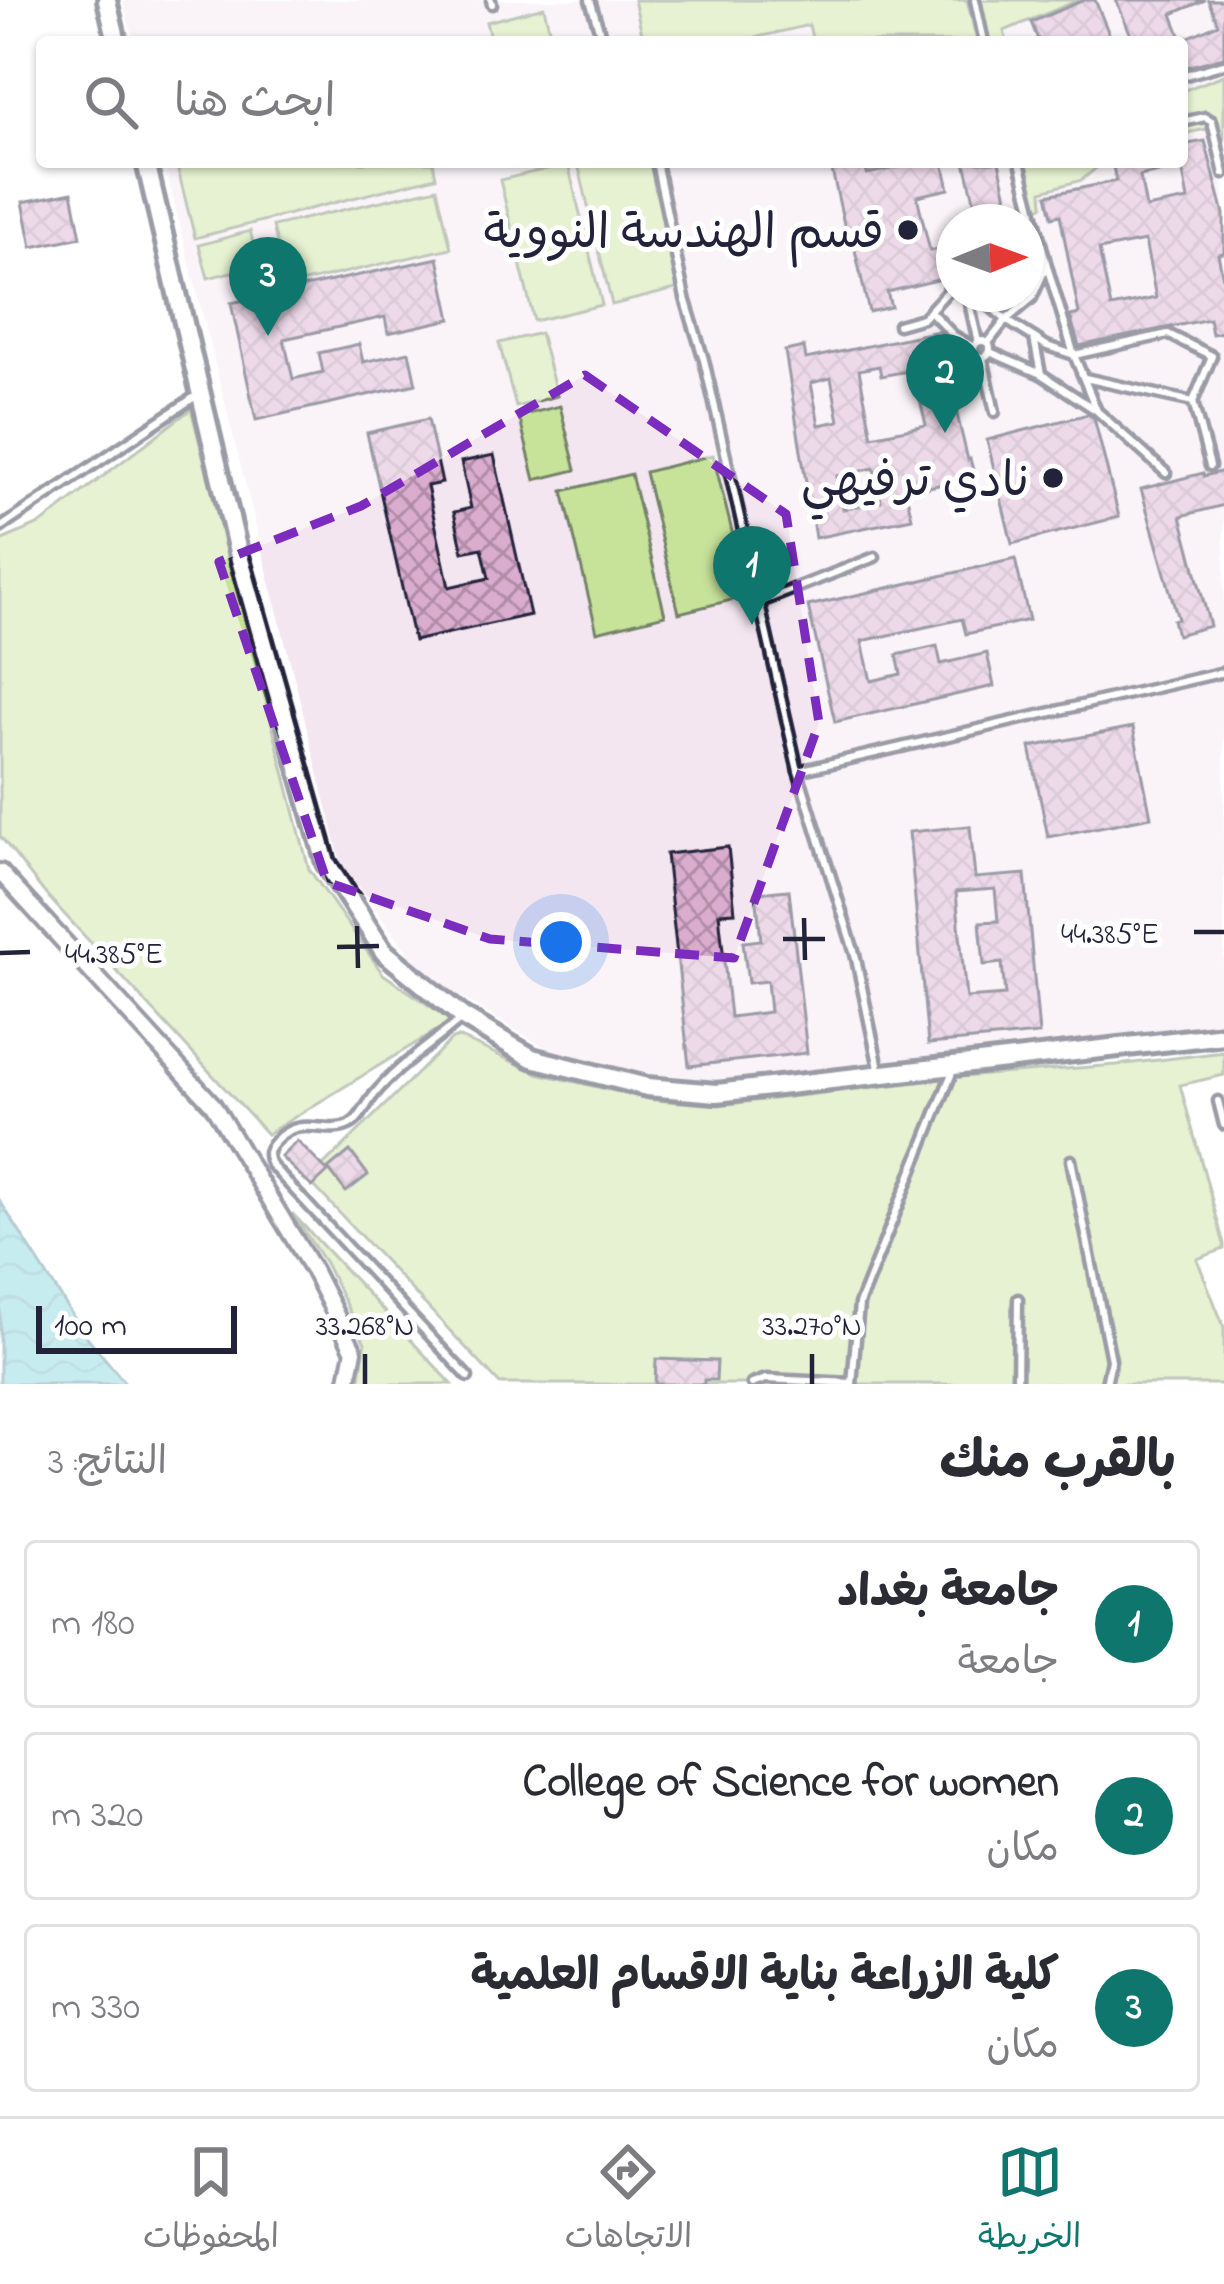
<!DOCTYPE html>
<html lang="ar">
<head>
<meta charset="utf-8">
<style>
	:root { --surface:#fff; --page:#f7f7f7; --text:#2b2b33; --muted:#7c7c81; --line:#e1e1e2; --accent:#0f766e }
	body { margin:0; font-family:"Indie Flower","Playpen Sans Arabic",sans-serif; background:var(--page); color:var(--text); direction:rtl }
	.compass { position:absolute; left:936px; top:204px; width:108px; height:108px; border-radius:50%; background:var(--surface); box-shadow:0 3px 9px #0004; rotate:89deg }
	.scale { position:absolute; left:36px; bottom:30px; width:201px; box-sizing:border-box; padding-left:12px; border:6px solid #22223b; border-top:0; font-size:33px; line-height:42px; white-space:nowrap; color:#22223b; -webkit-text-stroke:9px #fff; paint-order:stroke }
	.you { position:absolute; left:561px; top:942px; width:42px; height:42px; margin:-30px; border:9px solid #fff; border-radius:50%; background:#1a73e8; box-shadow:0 0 0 18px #1a73e833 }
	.badge { display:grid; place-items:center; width:78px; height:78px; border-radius:50%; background:var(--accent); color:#fff; font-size:39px; font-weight:700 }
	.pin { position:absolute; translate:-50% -99px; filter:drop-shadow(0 3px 6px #0008) }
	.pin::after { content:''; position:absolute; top:63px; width:42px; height:36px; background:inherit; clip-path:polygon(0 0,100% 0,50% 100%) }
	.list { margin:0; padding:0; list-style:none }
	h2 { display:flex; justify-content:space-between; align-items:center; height:156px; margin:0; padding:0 48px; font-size:51px }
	h2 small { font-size:39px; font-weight:400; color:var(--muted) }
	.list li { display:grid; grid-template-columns:78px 1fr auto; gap:36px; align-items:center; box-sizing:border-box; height:168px; margin:0 24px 24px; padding:0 24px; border:3px solid var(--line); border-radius:12px }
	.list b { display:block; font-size:45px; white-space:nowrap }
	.list p { margin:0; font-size:39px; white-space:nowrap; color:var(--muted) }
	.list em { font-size:39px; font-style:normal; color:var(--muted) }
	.icon { flex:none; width:66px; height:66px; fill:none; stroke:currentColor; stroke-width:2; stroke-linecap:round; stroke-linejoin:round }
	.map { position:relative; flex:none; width:1224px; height:1384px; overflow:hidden; direction:ltr }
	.search { position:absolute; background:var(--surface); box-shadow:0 3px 9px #0004; left:36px; right:36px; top:36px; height:132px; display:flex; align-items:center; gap:30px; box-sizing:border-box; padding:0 42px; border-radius:12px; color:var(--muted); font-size:45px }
	.sheet { height:732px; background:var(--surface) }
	nav { display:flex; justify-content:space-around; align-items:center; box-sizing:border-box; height:168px; border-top:3px solid var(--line); background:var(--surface); font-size:33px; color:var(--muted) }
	nav a { display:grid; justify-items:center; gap:6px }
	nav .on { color:var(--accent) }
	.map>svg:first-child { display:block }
</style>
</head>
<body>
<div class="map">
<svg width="1224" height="1384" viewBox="0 0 1224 1384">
	<defs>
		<pattern id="water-waves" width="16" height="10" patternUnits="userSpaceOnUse" patternTransform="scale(3)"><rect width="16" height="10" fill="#84d5dd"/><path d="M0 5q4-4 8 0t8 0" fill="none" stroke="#72b7bf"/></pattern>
		<pattern id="building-cross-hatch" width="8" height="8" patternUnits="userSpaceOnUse" patternTransform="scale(3)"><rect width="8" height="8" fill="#daacce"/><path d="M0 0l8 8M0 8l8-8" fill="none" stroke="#b08ca8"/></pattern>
	</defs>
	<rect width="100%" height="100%" fill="#fff"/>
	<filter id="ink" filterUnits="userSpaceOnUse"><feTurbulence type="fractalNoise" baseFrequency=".00833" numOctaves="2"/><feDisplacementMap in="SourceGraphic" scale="24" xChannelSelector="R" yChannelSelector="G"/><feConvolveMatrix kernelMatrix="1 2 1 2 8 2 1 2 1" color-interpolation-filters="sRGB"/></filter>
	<g filter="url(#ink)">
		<path fill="#f4e6f0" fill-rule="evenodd" d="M123 0H1224V1027L741 1080 646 1081 556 1054 426 976 341 863 164 162H1182V42H134ZM954 222H1026V294H954Z"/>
		<g fill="#c7e39a" stroke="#74826a" stroke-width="3">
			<polygon points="634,0 967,0 977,42 813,42 809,25 737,42 644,42"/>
			<polygon points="980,0 1079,0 1004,31 1007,42 989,42"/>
			<polygon points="544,7 552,42 491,42 486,22"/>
			<polygon points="1224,75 1224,150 1214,153 1207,129 1182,134 1182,91"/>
			<polygon points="176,162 433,162 436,177 195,238"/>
			<polygon points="585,162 650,162 680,288 612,305 578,164"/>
			<polygon points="1022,162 1101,162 1101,164 1082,180 1042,191 1043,206 1034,209"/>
			<polygon points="568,164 602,305 534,321 500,180"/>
			<polygon points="437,188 451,248 287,286 273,226"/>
			<polygon points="250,231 259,265 208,278 199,245"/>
			<polygon points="540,333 557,396 516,407 499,343"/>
			<polygon points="560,406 576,470 535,480 519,416"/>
			<polygon points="191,409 309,869 383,974 452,1021 267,1134 43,891 0,836 0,541 42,523"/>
			<polygon points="713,455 748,596 679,613 645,472"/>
			<polygon points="631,474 665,615 597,632 563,491"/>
			<polygon points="459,1037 537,1073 654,1100 720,1105 960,1077 1117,1065 1224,1052 1224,1075 1180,1085 1224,1244 1224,1249 1197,1259 1224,1327 1224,1384 500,1384 315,1187 315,1178 319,1170 452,1039"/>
			<polygon points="292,1213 452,1384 359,1384 365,1343 325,1263"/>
		</g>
		<polygon fill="url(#water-waves)" stroke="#5d8d9c" stroke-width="3" points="0,1201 83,1332 126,1384 0,1384"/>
		<g fill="url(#building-cross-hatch)" stroke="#22223b" stroke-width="3" fill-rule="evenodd">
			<polygon points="1084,0 1095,0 1109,34 1089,42 1039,42 1031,22"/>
			<polygon points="1116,0 1205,0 1172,14 1182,40 1218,24 1208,0 1224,0 1224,57 1182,68 1182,42 1134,42"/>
			<path d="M1205 141 1224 214V253L1218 254 1224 283V332L1212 334 1209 319 1079 346 1070 316 1079 314 1060 215 1052 217 1047 195 1116 181 1112 162H1182V145ZM1182 167 1188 200 1146 208 1140 176ZM1145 241 1156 298 1111 307 1099 250Z"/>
			<polygon points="848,162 864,162 867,174 924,162 943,162 949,189 917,196 930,251 954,245 954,276 887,292 891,307 869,312 851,232 846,233 831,166"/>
			<polygon points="965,162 999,162 1011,214 1002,216 1003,222 992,222 991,219 979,221"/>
			<polygon points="72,192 81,237 32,247 23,202"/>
			<polygon points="438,258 451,319 388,333 385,317 284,339 293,379 323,372 319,353 359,344 363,362 409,352 416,384 256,420 231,303"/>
			<path d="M939 331 944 337 950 363 945 364 968 460 970 459 975 477 906 492 912 518 815 538 785 351 804 347 806 359ZM879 366 881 376 913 370 926 425 872 436 859 370ZM831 378 839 421 819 425 811 383ZM874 468 881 501 843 509 837 476Z"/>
			<polygon points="1088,414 1094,418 1119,517 1012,544 987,440"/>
			<polygon points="428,419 442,483 427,486 449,587 489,578 482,548 463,552 454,512 471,508 461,462 494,455 530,615 414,641 367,433"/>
			<polygon points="1224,471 1224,505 1181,516 1210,626 1177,635 1173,620 1178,619 1141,489 1203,473 1204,476"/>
			<polygon points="1015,559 1029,620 966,634 962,619 862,641 871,681 901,674 897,655 937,646 941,664 987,653 994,686 835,722 808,606"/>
			<polygon points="1133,727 1151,817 1048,837 1030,747"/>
			<path d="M970 826 975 878 1025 874 1039 1034 928 1044 909 832ZM995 889 998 921 980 922 984 965 1002 963 1005 995 966 998 956 892Z"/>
			<polygon points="728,847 735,912 719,913 730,1017 770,1012 767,981 748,983 743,942 761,940 756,893 789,890 807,1053 689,1066 666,854"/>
			<polygon points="297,1141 328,1172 312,1187 281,1157"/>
			<polygon points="350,1151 368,1175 346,1192 328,1169"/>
			<polygon points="656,1359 717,1361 716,1380 704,1380 704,1384 655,1384"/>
		</g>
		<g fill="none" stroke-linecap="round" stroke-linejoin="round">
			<g stroke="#22223b" stroke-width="15">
				<g id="service">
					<polyline points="491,0 492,4"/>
					<polyline points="590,0 603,42"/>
					<polyline points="975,0 984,42"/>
					<polyline points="1182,76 1224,64"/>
					<polyline points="1182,122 1205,117 1212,121 1224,174"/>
					<polyline points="656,162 685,298 704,360 798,771 855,954 880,1073"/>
					<polyline points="1020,162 1047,266 1074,355 1097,411 1166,473"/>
					<polyline points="1026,270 1047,266"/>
					<polyline points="967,294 978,342"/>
					<polyline points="976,294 1006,320 1047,346 1074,355 1168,334 1212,356 1193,402 1210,466"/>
					<polyline points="930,311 953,335 974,347"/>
					<polyline points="898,325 923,318 947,292 954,288"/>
					<polyline points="1034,338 1041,374"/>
					<circle cx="982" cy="349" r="8"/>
					<polyline points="988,343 1006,320 1032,298 1045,269"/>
					<polyline points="990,352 1041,374 1094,409"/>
					<polyline points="983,358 995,412"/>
					<polyline points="1085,378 1193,402"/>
					<polyline points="0,528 196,396"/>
					<polyline points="758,603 875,557"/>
					<polyline points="798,771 1224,672"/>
					<path d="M460 1020C432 1044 396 1067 373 1096 366 1105 360 1120 349 1125 326 1136 302 1114 276 1140 267 1149 266 1154 271 1165L468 1377"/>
					<polyline points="1218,1101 1224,1125"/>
					<polyline points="1071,1160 1111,1360 1106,1384"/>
					<polyline points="752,1384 766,1379 852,1383"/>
					<polyline points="852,1384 859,1304 954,1068"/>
					<polyline points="1017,1384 1018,1299"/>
				</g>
			</g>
			<g stroke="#22223b" stroke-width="22">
				<polyline id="minor" points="0,872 213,1105 313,1270 354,1351 347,1384"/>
			</g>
			<g stroke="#22223b" stroke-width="26">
				<g id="tertiary">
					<polyline points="107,0 117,42"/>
					<polyline points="146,162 239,556 326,863 384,952 463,1017 532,1058 647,1087 717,1093 1224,1035"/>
				</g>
			</g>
			<use href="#service" stroke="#fff" stroke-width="6"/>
			<use href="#minor" stroke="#fff" stroke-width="14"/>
			<use href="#tertiary" stroke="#fff" stroke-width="16"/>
		</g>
	</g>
	<path d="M0 0H1224V1384H0ZM585 375 786 514 819 723 734 958 490 939 327 882 219 562 361 506Z" fill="#fff" fill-opacity=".55" fill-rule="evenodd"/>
	<path fill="none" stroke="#7b2cbf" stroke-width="9" stroke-dasharray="24 15" stroke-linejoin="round" d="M585 375 786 514 819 723 734 958 490 939 327 882 219 562 361 506Z"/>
	<path fill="none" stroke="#22223b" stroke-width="4.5" d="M804 918 805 960M357 926 358 968M1194 932H1224M783 939H825M337 947 379 946M0 953 30 952M365 1354V1384M812 1354V1384"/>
	<g fill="#22223b" stroke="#fff" stroke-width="4.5">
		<circle cx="908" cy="230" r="12"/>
		<circle cx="1053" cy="478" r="12"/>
	</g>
	<g text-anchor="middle" stroke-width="10" stroke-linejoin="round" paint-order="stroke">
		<g font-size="48" fill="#22223b" stroke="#fff" text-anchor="end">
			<text x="884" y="247">قسم الهندسة النووية</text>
			<text x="1029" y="495">نادي ترفيهي</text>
		</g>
	</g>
	<g font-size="30" text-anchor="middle" fill="#22223b" stroke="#fff" stroke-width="10" stroke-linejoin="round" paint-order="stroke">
		<text x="1110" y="943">44.385°E</text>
		<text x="114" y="963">44.385°E</text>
		<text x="365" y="1335">33.268°N</text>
		<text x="812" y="1335">33.270°N</text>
	</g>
</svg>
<svg class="compass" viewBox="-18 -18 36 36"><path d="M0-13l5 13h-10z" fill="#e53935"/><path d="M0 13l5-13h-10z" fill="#7c7c81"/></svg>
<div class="scale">100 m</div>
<div class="you"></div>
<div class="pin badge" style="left:752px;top:625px">1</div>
<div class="pin badge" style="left:945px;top:433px">2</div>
<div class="pin badge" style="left:268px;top:336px">3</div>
<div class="search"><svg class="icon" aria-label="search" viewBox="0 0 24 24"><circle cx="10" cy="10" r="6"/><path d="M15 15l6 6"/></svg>ابحث هنا</div>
</div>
<section class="sheet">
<h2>بالقرب منك<small>النتائج: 3</small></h2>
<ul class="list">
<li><span class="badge">1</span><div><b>جامعة بغداد</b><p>جامعة</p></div><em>180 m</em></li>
<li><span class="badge">2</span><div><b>College of Science for women</b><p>مكان</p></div><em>320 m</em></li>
<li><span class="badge">3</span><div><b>كلية الزراعة بناية الاقسام العلمية</b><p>مكان</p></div><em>330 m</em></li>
</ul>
</section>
<nav>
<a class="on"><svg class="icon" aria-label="map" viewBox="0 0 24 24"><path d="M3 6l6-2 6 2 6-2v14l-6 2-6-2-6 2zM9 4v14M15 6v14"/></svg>الخريطة</a>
<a><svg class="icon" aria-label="directions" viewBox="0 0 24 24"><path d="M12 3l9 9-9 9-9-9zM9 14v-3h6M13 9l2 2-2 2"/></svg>الاتجاهات</a>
<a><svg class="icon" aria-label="saved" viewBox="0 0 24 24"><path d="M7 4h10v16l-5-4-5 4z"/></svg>المحفوظات</a>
</nav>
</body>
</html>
